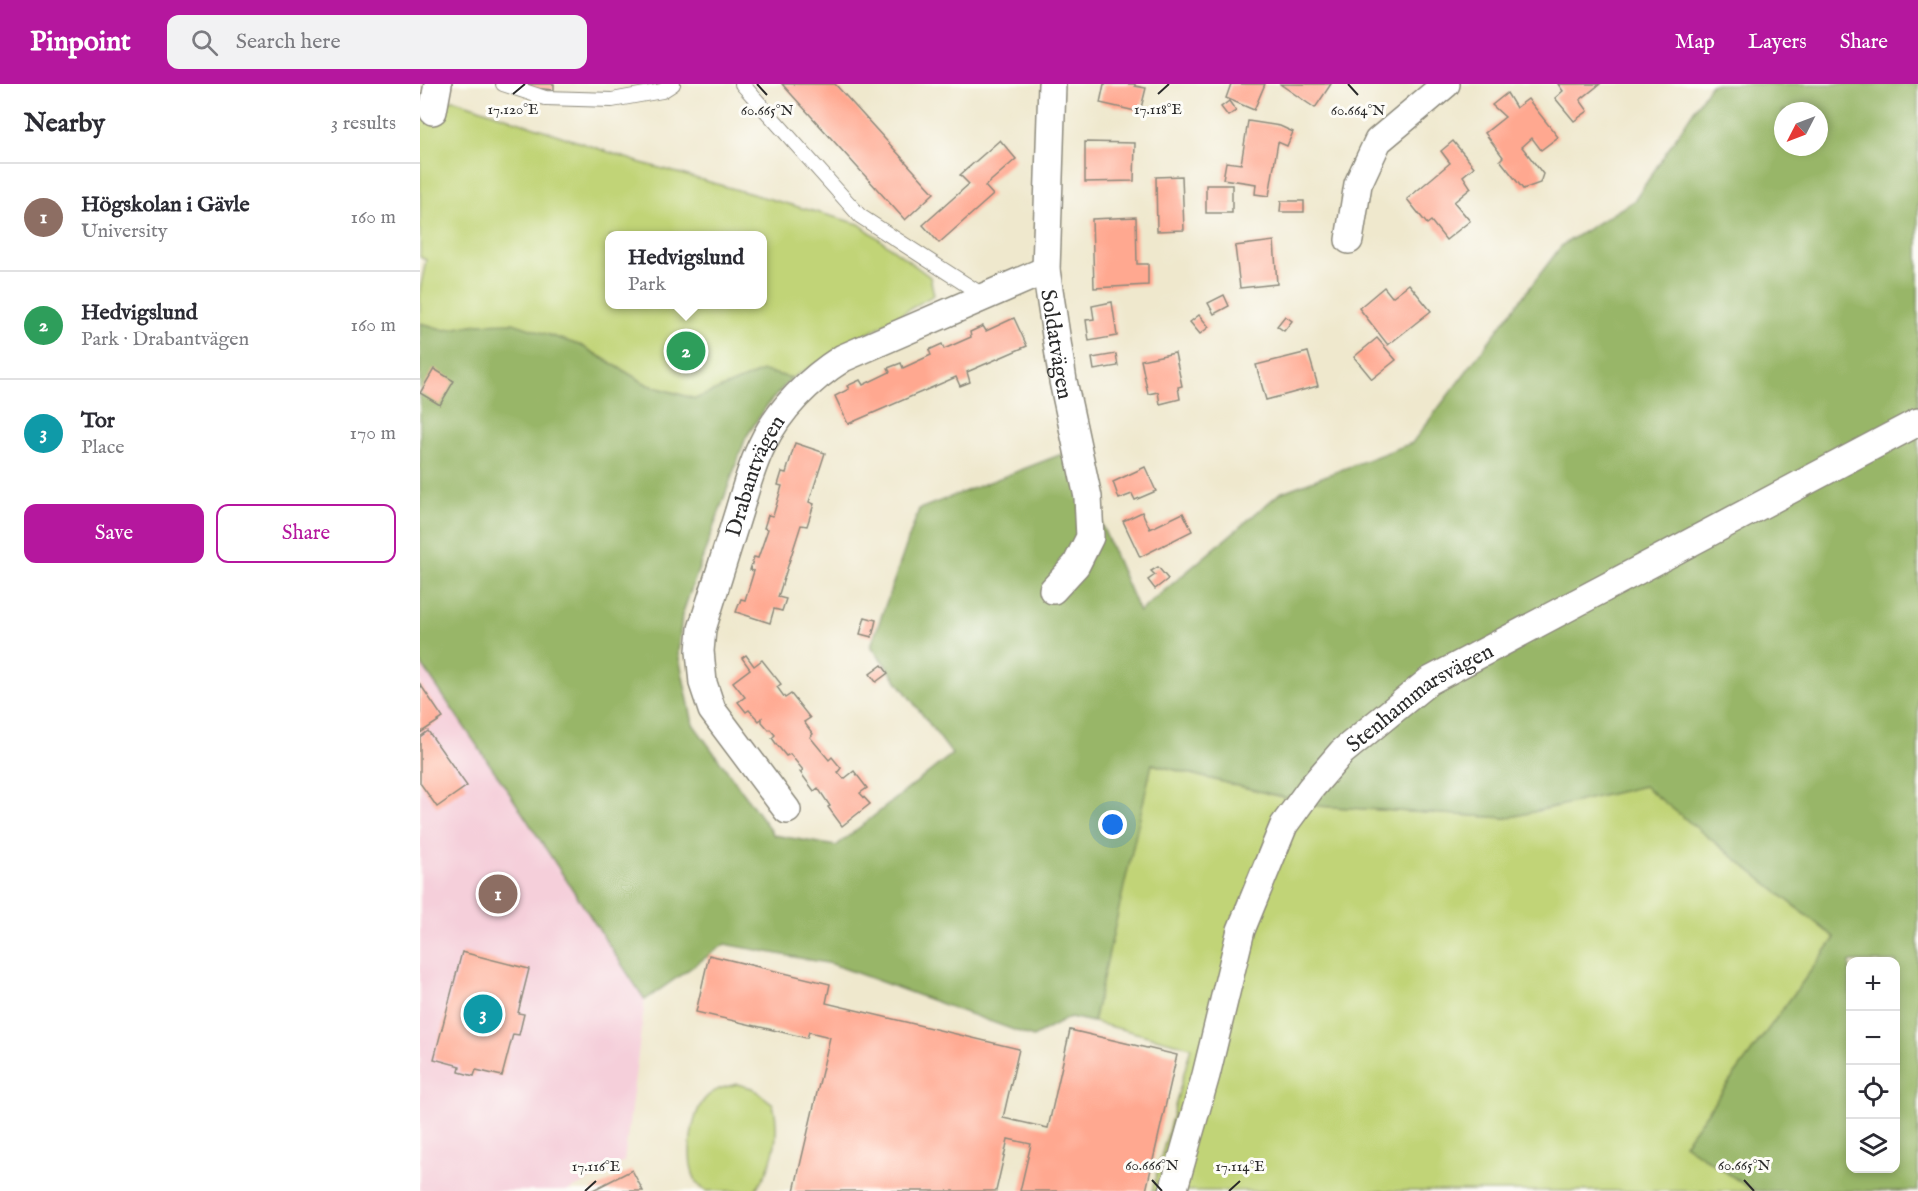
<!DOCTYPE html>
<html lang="en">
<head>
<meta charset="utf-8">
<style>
	:root { --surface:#fff; --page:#f2f2f3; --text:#2b2b33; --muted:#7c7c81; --line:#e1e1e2; --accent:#b5179e }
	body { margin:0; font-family:"IM FELL English",serif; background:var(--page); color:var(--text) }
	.controls { position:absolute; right:18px; bottom:18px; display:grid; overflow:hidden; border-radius:12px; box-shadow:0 3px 9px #0003 }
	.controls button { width:54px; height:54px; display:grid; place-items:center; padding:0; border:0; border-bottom:2px solid var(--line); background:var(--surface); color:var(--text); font:30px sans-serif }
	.compass { position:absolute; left:1354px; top:18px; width:54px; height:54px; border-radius:50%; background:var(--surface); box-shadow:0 3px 9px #0003; rotate:228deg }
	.you { position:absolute; left:693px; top:741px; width:21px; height:21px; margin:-15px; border:4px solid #fff; border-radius:50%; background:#1a73e8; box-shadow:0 0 0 9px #1a73e833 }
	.badge { display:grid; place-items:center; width:39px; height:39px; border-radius:50%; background:var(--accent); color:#fff; font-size:20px; font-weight:700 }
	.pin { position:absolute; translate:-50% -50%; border:3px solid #fff; box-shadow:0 2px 6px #0006 }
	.popup { position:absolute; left:185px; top:147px; width:162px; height:78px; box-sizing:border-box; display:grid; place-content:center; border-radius:12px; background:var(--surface); filter:drop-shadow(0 2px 4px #0005); font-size:20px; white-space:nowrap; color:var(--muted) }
	.popup b { font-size:22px; color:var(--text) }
	.popup::after { content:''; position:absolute; left:50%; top:100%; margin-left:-12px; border:12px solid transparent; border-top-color:var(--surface) }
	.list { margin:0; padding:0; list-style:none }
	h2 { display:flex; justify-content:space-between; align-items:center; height:78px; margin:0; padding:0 24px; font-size:26px }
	h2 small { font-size:20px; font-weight:400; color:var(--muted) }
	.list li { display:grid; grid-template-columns:39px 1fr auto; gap:18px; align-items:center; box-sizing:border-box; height:108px; padding:0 24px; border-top:2px solid var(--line) }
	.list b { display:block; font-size:22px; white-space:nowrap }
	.list p { margin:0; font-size:20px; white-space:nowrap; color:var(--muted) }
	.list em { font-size:20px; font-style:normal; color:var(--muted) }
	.actions { display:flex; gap:12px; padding:18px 24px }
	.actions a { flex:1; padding:14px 0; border:2px solid var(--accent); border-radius:12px; text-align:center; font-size:21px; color:var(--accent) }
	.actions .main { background:var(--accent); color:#fff }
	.icon { flex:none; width:33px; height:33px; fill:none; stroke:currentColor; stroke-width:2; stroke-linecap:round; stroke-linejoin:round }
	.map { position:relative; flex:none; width:1498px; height:1107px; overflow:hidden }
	header { display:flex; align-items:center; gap:36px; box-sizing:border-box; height:84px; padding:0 30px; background:var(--accent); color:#fff }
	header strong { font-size:28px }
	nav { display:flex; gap:33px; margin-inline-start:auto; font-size:21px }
	.search { width:420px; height:54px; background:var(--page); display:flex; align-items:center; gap:15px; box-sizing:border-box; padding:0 21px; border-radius:12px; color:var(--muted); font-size:22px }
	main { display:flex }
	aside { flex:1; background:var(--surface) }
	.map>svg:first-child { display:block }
</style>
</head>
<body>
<header>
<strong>Pinpoint</strong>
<div class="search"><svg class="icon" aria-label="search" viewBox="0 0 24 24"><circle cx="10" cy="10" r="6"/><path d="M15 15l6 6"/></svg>Search here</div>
<nav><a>Map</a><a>Layers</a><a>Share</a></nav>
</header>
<main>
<aside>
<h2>Nearby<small>3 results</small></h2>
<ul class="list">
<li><span class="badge" style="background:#8d6e63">1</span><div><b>Högskolan i Gävle</b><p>University</p></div><em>160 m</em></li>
<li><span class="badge" style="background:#2e9e5b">2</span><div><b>Hedvigslund</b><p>Park · Drabantvägen</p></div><em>160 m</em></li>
<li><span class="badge" style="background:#0f9aa8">3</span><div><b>Tor</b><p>Place</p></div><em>170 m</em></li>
</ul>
<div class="actions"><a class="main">Save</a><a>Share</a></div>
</aside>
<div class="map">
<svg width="1498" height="1107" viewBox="0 0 1498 1107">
	<rect width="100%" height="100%" fill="#fdfcf7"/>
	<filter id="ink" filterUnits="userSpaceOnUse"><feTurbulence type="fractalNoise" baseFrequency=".0167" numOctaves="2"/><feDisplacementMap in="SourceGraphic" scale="12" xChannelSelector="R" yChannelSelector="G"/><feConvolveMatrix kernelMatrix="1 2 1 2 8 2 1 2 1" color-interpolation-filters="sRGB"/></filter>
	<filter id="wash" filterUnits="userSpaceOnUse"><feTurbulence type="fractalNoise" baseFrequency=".008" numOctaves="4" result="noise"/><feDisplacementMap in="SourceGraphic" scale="24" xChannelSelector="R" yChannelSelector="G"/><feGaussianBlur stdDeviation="1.35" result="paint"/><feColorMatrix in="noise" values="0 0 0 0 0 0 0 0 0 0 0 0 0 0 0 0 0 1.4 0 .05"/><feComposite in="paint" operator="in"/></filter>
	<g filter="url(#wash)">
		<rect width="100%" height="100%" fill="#efe8cd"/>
		<polygon fill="#f5cfda" points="0,578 86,704 225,916 204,1078 148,1107 0,1107"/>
		<g fill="#c1d477" stroke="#768051" stroke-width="1.5" fill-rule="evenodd">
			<path d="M35 16 218 78 439 140 510 193 514 211 372 294 343 287 276 315 228 301 162 262 58 240 25 246 0 239V205L6 176 0 173V17ZM190 152H342V220H190Z"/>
			<polygon points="731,680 898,722 1087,734 1224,702 1415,854 1264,1060 1334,1107 732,1107 771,963 673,938"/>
			<path d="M317 1000 332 1004 353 1020C361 1049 354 1084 334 1107H287C261 1097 269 1034 284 1016 292 1006 304 1003 317 1000Z"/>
		</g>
		<path fill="#98b668" stroke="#62704a" stroke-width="1.5" fill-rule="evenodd" d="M1291 0H1498V1107H1334L1264 1060 1415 854 1224 702 1087 734 898 722 732 680 673 938 650 933 613 953 412 880 305 860 225 916 86 704 0 578V239L25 246 58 240 93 239 162 262 228 301 275 315 343 287 372 294 348 320 326 353 262 531 258 569 273 640 354 751 416 762 532 670 451 562 499 425 650 367 719 528 860 409 992 359 1142 161 1215 116ZM1363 27H1399V63H1363ZM1430 878H1476V1084H1430Z"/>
		<g id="blocks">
			<g fill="#ffa890">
				<polygon points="93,0 134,0 134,6 93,2"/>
				<polygon points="362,0 415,0 514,109 485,136"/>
				<polygon points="684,0 715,0 715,2 726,4 720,28 680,19"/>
				<polygon points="811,0 845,0 834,26 806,14"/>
				<polygon points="860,0 911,0 895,24"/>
				<polygon points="1138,0 1180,0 1160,16 1168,27 1154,37 1135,14 1143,7"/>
				<polygon points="1087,9 1096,24 1108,15 1138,53 1121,66 1112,54 1102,63 1123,90 1120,99 1103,105 1080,76 1083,73 1065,49 1085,33 1072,21"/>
				<polygon points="809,17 816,27 808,32 801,23"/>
				<polygon points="828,37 860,42 873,48 867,62 858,58 849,112 835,110 836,100 803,95 806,78 821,80"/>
				<polygon points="580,56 596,75 565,102 573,111 519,159 503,141 549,100 540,91"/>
				<polygon points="1033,57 1054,83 1043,92 1051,104 1034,118 1050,137 1026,156 1011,137 1007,140 987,115 1030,79 1021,67"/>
				<polygon points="665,58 715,59 714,97 665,98"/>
				<polygon points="762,92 764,146 737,147 736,93"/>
				<rect x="786" y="101" width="26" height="28"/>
				<polygon points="861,117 884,117 884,128 860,128"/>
				<polygon points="716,133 717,180 728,180 728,201 674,204 672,135"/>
				<polygon points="854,157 857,200 820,204 815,162"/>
				<polygon points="989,200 1011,227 968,261 939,224 964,203 972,213"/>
				<polygon points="804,211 809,222 794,230 788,219"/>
				<polygon points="692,218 697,252 669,257 666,236 674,235 672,222"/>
				<polygon points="779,231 789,243 780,250 770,238"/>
				<polygon points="865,232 872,237 864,247 857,242"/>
				<polygon points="594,234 607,262 547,288 550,298 540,302 536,293 428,340 415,312 429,305 427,302 440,296 443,301 470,288 468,284 481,279 483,284 511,271 509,266 522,260 524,265 551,253 550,248 563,242 566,247"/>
				<polygon points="957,254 976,276 952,295 934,273"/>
				<polygon points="888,268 898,302 846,316 836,281"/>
				<polygon points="755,269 762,302 758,303 760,315 740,320 738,308 728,310 721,276"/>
				<polygon points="696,270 698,282 674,286 672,274"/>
				<polygon points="14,285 34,297 20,321 0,309"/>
				<polygon points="375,359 405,369 389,418 394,420 387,442 381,441 358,513 366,515 362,527 354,525 350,539 316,528 321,515 325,516 334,487 330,486 334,473 338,474 348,445 344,444 348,431 353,432 362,402 358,401 362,388 366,389"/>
				<polygon points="725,383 736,407 715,416 712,410 699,415 693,398"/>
				<polygon points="722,428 730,445 763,429 772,447 720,473 703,437"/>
				<polygon points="738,483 748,495 735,505 728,496 735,491 731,487"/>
				<polygon points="445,533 456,536 452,553 440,550"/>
				<polygon points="326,571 334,582 342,576 361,600 357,603 365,614 371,610 390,634 384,638 393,650 390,653 409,676 412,673 421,684 418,688 424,695 434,687 447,704 440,709 450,720 422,742 408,723 410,722 398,704 394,707 380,688 383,686 370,670 366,672 357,661 352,654 355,651 350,645 349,646 342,638 342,634 339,637 329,626 326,628 318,618 325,613 313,598 330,585 322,574"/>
				<polygon points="462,581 468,589 456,598 450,590"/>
				<polygon points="0,600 23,634 0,649"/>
				<polygon points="8,647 47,702 17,723 0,699 0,653"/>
				<polygon points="42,868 109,885 98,929 104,930 99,951 93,950 82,992 56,986 54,992 39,988 40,982 14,975"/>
				<polygon points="289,871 410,900 406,919 599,965 583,1034 628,1044 650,946 757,971 726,1107 600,1107 611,1060 588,1055 576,1107 374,1107 410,953 389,948 387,954 276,928"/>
				<polygon points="212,1086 223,1107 171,1107"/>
			</g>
		</g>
	</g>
	<g filter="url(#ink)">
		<use href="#blocks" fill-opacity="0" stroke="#8d8a7c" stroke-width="1.5"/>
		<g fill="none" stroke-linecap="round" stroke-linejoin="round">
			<g stroke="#8d8a7c" stroke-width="16">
				<g id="lane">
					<polyline points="83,0 125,14 192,16 242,7 253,0"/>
					<polyline points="322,0 440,132 564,212"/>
				</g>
			</g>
			<g stroke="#8d8a7c" stroke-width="30">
				<g id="street">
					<path id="s1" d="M632 0 626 186 643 297 668 413 670 453 656 481 633 506"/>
					<polyline points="13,27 18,0"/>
					<polyline points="929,156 938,100 958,57 1026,0"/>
					<path id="s2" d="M367 726 292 626 283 599 280 567 282 545C294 507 306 469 318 430 325 407 331 383 342 361 359 325 390 295 423 274L626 186"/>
					<path id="s3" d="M753 1107 786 991 821 846 864 741 891 704 922 668 1009 597 1498 338"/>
				</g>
			</g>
			<use href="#lane" stroke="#fff" stroke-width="14"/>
			<use href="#street" stroke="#fff" stroke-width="27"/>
		</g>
	</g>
	<path fill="none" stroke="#2b2b2b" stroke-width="2" d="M337 0 347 11M928 0 938 11M93 10 105 0M738 10 749 0M732 1096 742 1107M1324 1096 1334 1107M165 1107 176 1097M809 1107 820 1097"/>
	<g text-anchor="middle" stroke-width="6" stroke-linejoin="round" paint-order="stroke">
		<g font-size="22" fill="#2b2b2b" stroke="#fdfcf7">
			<text dy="8" stroke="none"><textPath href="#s1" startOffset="261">Soldatvägen</textPath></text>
			<text dy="8" stroke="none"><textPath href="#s2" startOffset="370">Drabantvägen</textPath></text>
			<text dy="8" stroke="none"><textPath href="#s3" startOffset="572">Stenhammarsvägen</textPath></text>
		</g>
	</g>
	<g font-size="15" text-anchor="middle" fill="#2b2b2b" stroke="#fdfcf7" stroke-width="6" stroke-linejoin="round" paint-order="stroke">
		<text x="93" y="30">17.120°E</text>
		<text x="738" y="30">17.118°E</text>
		<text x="347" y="31">60.665°N</text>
		<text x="938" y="31">60.664°N</text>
		<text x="732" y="1086">60.666°N</text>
		<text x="1324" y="1086">60.665°N</text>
		<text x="176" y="1087">17.116°E</text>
		<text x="820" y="1087">17.114°E</text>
	</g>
</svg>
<div class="controls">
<button>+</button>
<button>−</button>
<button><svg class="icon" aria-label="locate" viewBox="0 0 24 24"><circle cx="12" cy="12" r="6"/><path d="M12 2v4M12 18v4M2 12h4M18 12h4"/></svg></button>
<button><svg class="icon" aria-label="layers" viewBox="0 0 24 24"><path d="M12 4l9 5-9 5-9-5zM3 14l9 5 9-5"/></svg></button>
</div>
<svg class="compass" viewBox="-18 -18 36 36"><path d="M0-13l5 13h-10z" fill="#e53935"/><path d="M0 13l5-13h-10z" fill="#7c7c81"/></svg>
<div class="you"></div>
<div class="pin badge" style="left:78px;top:810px;background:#8d6e63">1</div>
<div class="pin badge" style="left:266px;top:267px;background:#2e9e5b">2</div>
<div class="popup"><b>Hedvigslund</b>Park</div>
<div class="pin badge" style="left:63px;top:930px;background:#0f9aa8">3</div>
</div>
</main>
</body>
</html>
